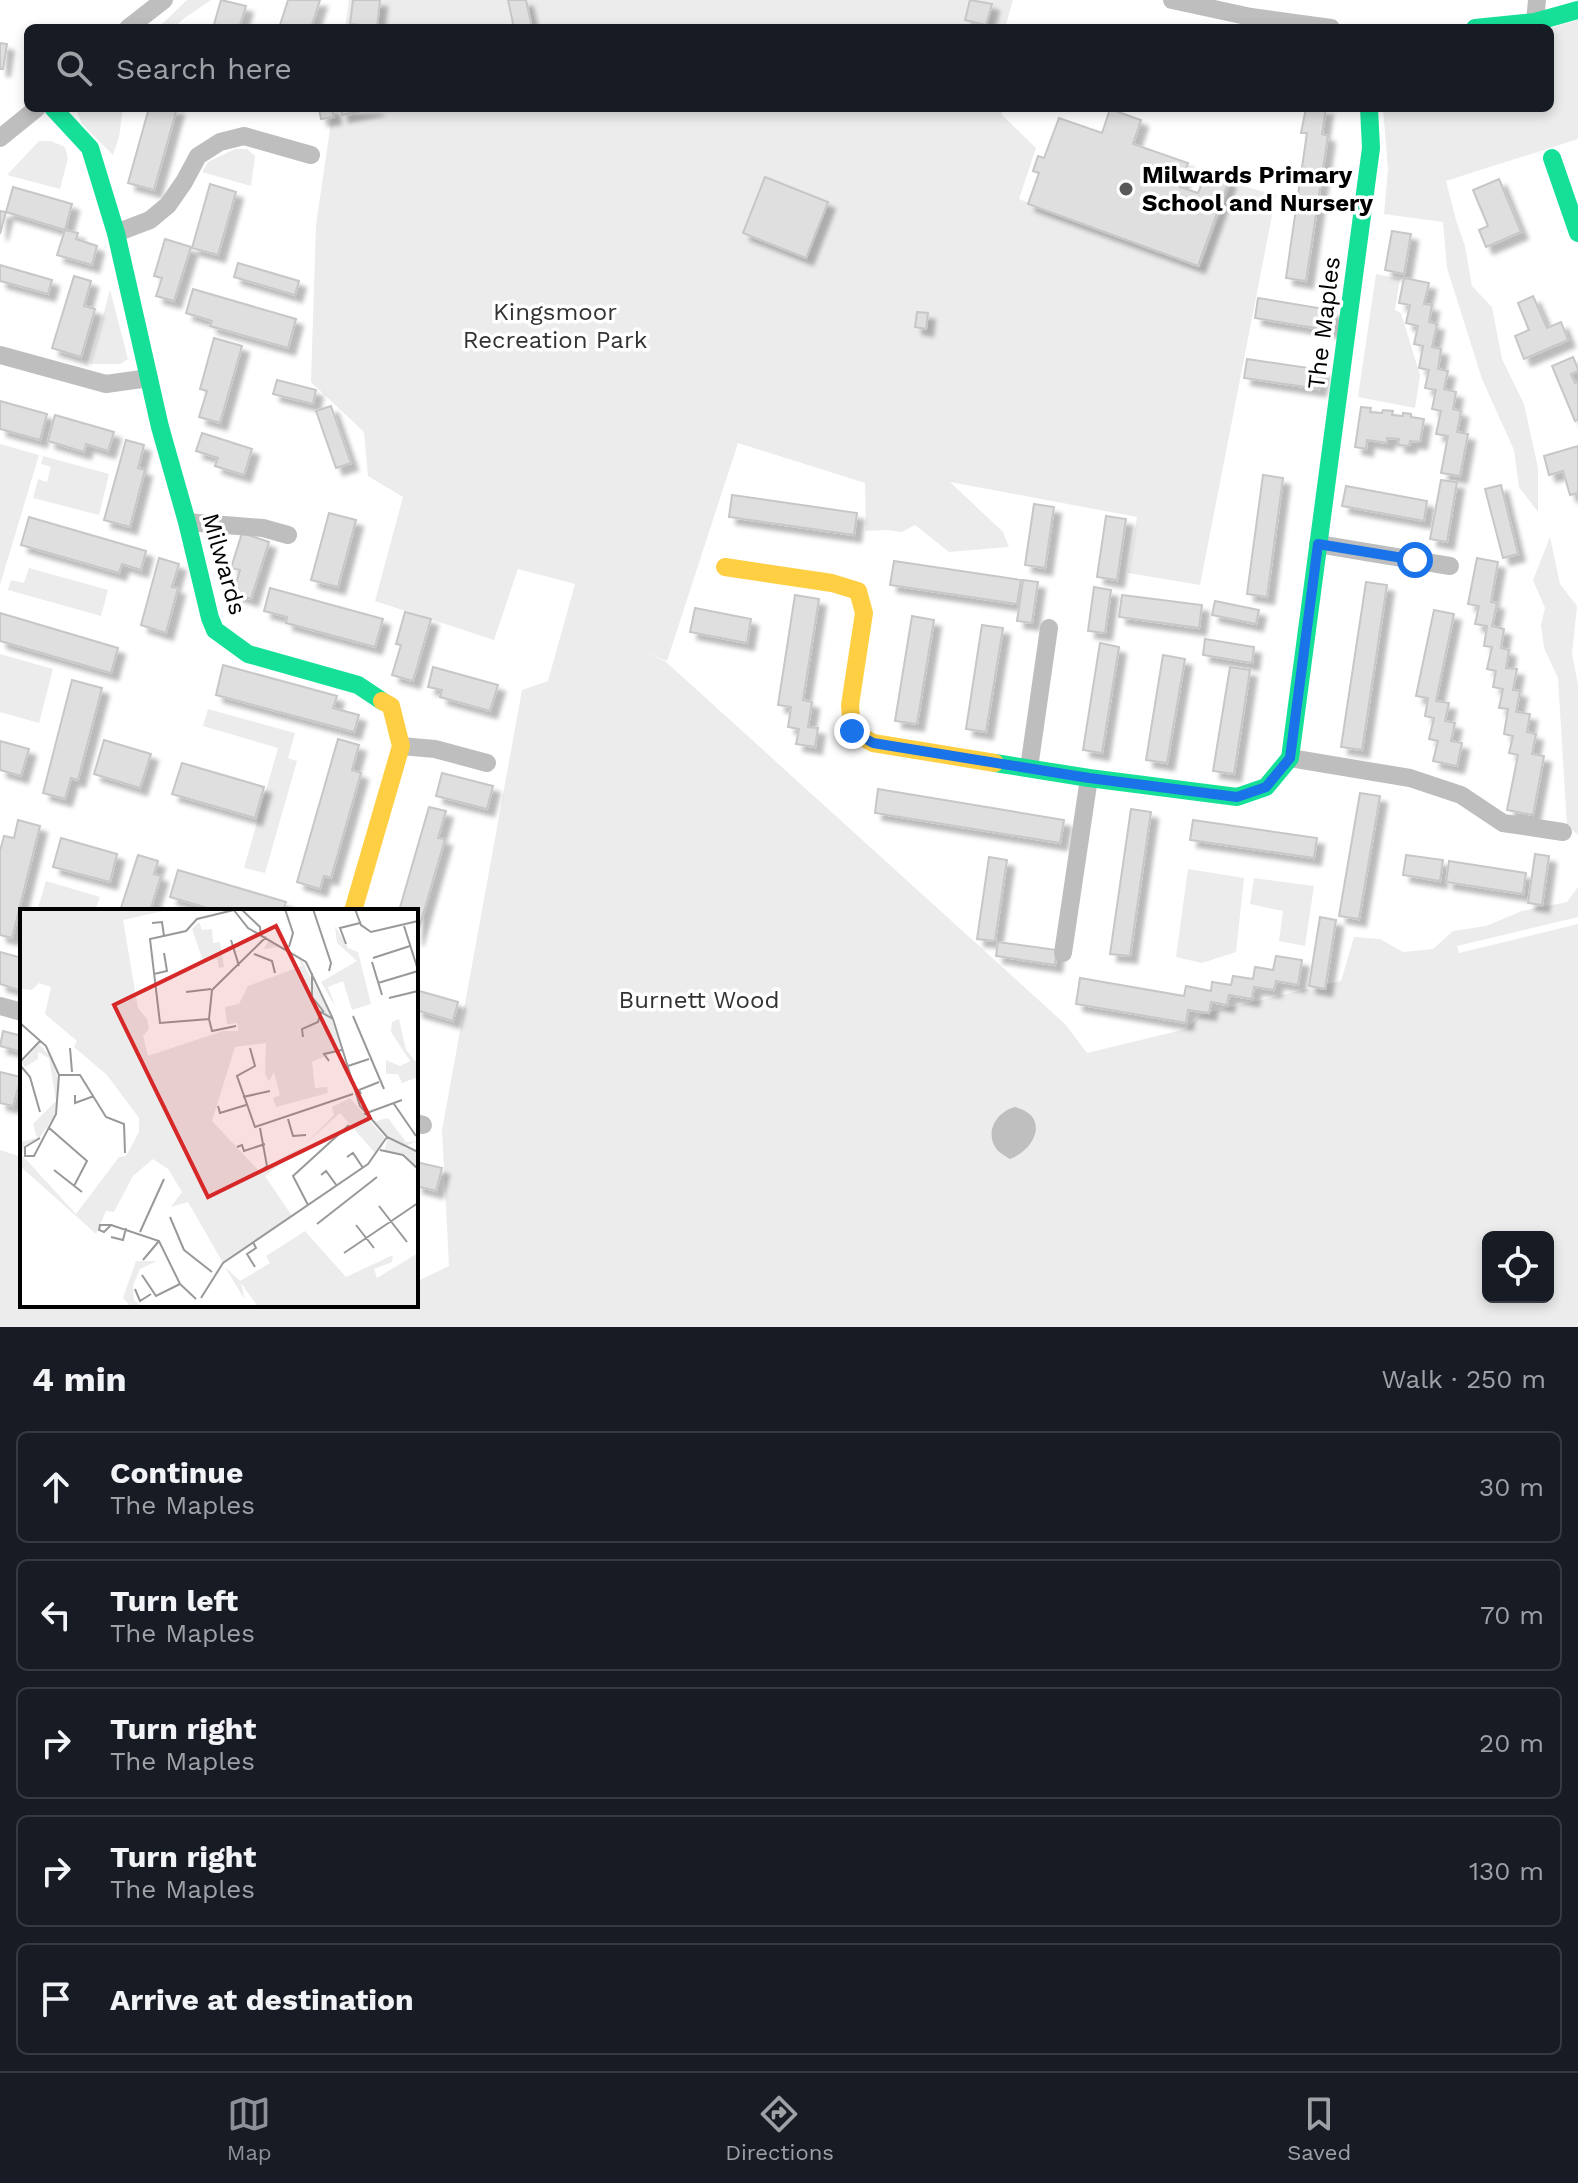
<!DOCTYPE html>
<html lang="en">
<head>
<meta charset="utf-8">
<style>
	:root { --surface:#171b24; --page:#20242c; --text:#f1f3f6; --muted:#9ea1a6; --line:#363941; --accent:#8c9099 }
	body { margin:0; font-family:"Work Sans",sans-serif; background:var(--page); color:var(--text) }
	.controls { position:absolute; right:24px; bottom:24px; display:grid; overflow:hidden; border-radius:12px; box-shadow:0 4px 12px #0003 }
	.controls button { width:72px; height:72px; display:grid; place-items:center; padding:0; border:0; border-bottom:2px solid var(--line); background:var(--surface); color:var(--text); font:40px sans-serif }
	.stop { position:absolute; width:24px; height:24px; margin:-18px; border:6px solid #1a73e8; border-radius:50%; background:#fff }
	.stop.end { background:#1a73e8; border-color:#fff; box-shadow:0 2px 8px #0008 }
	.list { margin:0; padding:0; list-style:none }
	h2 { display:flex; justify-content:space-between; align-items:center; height:104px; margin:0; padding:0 32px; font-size:34px }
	h2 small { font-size:26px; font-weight:400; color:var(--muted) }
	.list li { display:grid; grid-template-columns:52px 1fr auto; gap:24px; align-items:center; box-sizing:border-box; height:112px; margin:0 16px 16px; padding:0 16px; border:2px solid var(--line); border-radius:12px }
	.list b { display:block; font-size:30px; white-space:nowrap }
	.list p { margin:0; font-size:26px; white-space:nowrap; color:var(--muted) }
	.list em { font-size:26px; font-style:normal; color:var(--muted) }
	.icon { flex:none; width:44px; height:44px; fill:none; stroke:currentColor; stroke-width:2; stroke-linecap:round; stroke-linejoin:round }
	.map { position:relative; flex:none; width:1578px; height:1327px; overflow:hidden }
	.search { position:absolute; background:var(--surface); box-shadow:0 4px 12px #0003; left:24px; right:24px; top:24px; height:88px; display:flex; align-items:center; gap:20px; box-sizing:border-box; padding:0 28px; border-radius:12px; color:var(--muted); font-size:30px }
	.sheet { height:744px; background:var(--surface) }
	nav { display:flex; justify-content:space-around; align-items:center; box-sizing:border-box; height:112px; border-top:2px solid var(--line); background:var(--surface); font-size:22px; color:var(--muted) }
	nav a { display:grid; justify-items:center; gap:4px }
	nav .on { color:var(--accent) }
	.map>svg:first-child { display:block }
</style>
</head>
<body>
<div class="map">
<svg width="1578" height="1327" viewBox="0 0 1578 1327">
	<defs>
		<filter id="shadow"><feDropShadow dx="7" dy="7" stdDeviation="2" flood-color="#0004"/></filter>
	</defs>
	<rect width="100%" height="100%" fill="#fff"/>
	<g fill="#ececec" fill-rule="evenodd">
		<polygon points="187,0 211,0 182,20 174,28 158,28"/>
		<polygon points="349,0 1013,0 1005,28 345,28"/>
		<polygon points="1578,20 1578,139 1446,181 1456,220 1465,246 1472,286 1492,307 1502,359 1524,404 1538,468 1538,512 1519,487 1514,450 1482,379 1447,268 1443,222 1384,214 1388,169 1383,108 1550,108 1550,28"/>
		<polygon points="75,108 123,108 119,137 113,155 82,124"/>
		<path d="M333 108H1001L1002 115 1036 148 1019 199 1200 268 1232 183 1276 195 1200 585 1128 573 1137 517 950 482 1003 532 1009 547 949 552 915 525 902 532 886 530 866 531 865 483 738 443 667 661 643 651 665 661 1065 1024 1087 1053 1186 1029 1202 1014 1341 981 1354 937 1380 939 1403 952 1433 949 1453 931 1486 926 1522 911 1567 902 1578 887V917L1457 946 1459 953 1578 924V1327H0V1150L22 1157V1305H416V1282L449 1266 442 1130 522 690 548 681 575 584 518 569 494 640 375 601 403 497 368 476 364 432 311 382 316 225ZM1488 1237H1548V1297H1488Z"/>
		<polygon points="39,141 51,141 65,147 68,158 60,189 7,175"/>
		<polygon points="235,149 247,149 255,156 251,186 202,172 208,162"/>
		<polygon points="1376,274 1400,279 1395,310 1401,313 1420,375 1415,408 1358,397"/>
		<polygon points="110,290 128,359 120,364 90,364"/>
		<polygon points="0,444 39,455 0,585"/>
		<polygon points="43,456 109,474 99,515 33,498 38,479 47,482 51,467 41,464"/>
		<polygon points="1550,537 1560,584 1577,606 1572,654 1578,685 1578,835 1567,826 1558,678 1544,648 1541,625 1545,608 1533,580"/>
		<polygon points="29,568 108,590 101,616 8,590 11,580 24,583"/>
		<polygon points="0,654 53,669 39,723 0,712"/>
		<polygon points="208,709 295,733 288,758 297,761 265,873 244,868 278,748 203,726"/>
		<polygon points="1188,869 1244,878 1236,952 1202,963 1176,957"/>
		<polygon points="1254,878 1314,886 1305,946 1279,941 1283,911 1250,904"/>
		<polygon points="46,881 100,897 95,911 37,911"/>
	</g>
	<path fill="#bfbfbf" d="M1015 1107C1050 1116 1036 1149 1010 1159 1005 1156 997 1152 994 1145 986 1128 999 1111 1015 1107Z"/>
	<g fill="#dfdfdf" stroke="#c7c7c7" stroke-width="2" filter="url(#shadow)">
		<polygon points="221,0 246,6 239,28 213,28"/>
		<polygon points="288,0 320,0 311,28 279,28"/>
		<polygon points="353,0 380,0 377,27 350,24"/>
		<polygon points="508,0 526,0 532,28 514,28"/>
		<polygon points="970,0 992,4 986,25 965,20"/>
		<polygon points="556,26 634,26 634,28 555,28"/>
		<polygon points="0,43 7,44 3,69 0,69"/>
		<polygon points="149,108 177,108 154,190 128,183"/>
		<polygon points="319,108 332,108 334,117 321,119"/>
		<polygon points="341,108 377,108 342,115"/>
		<polygon points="1306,108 1326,108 1322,134 1328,136 1306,281 1286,278 1307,133 1301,133"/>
		<polygon points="1110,109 1141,120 1133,144 1188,163 1180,187 1198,193 1206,172 1229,180 1198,266 1028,204 1039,173 1033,171 1038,156 1044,158 1059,118 1102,133"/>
		<polygon points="765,177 828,202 806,258 743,233"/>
		<polygon points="1499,179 1521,232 1486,247 1479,230 1488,226 1473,190"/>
		<polygon points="210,184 236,192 218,255 192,248"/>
		<polygon points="13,187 72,204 65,230 6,212"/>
		<polygon points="0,211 6,212 0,234"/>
		<polygon points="65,230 78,233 76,239 97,246 92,265 57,255"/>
		<polygon points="1392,231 1411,234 1404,274 1385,270"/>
		<polygon points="165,239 191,247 174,301 156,296 162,278 154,276"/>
		<polygon points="238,263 299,281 295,295 234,277"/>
		<polygon points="0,265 52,280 48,294 0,281"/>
		<polygon points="74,276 91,281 84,306 95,309 81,357 52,348"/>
		<polygon points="1404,278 1429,283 1424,304 1432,305 1429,322 1437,324 1432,347 1441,349 1438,369 1448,371 1444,389 1456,392 1453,409 1461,411 1457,432 1468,434 1460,476 1441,473 1448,436 1436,434 1441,411 1432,409 1436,390 1425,388 1429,370 1419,368 1423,346 1414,344 1418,326 1406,323 1410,305 1399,303"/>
		<polygon points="193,289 296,319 288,348 210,326 212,321 186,313"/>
		<polygon points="1533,296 1547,328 1561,322 1568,340 1524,359 1515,336 1529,330 1518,303"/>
		<polygon points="1258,298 1336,311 1333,331 1255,318"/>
		<polygon points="917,312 928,313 926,329 915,327"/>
		<polygon points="214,338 242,346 220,423 199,417 207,391 200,389"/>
		<polygon points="1573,357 1578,369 1578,371 1571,374 1575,383 1578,382 1578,420 1575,421 1552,366"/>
		<polygon points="1247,359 1322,370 1319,389 1244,378"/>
		<polygon points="277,380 316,390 313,404 273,394"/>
		<polygon points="0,401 47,414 40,440 0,429"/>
		<polygon points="331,406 351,463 336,468 316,411"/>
		<polygon points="1361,407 1371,408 1370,412 1382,413 1383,410 1393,411 1392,415 1403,416 1403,413 1411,414 1411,417 1424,419 1420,442 1410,441 1409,446 1398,445 1399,439 1387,438 1387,443 1367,440 1366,449 1355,447"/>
		<polygon points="55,415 114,432 108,451 86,444 84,452 48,441"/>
		<polygon points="202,433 252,449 244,475 215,466 218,458 196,451"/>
		<polygon points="126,440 144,445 138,468 145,470 130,527 104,520"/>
		<polygon points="1578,446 1578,493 1570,495 1563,471 1549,475 1544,456"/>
		<polygon points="1263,475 1283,478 1267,597 1247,594"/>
		<polygon points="1441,480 1457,482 1447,542 1430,539"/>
		<polygon points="1501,485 1518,554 1503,558 1485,489"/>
		<polygon points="1346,486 1427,501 1424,521 1342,506"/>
		<polygon points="732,495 857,513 854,535 729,517"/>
		<polygon points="1034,504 1054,507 1045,568 1025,565"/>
		<polygon points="329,513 356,520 338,587 311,580"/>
		<polygon points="1106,516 1126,519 1117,580 1097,577"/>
		<polygon points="29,517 146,551 141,570 122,564 119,573 21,545"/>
		<polygon points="242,533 269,542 251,599 233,593 240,570 231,568"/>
		<polygon points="159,558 179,564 172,587 178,588 166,633 141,625"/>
		<polygon points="1477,558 1498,562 1491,602 1497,603 1492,626 1504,629 1501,648 1509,650 1506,668 1517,669 1513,690 1520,691 1516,712 1530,714 1527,732 1536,734 1532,754 1544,756 1533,815 1507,810 1518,755 1509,753 1513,736 1504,734 1508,709 1499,708 1503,689 1493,687 1496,671 1487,669 1492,647 1484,646 1487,626 1475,624 1479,606 1468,604"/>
		<polygon points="894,561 1021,580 1017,604 890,585"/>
		<polygon points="1023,580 1038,582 1032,623 1017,621"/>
		<polygon points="1366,582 1387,585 1362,750 1341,747"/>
		<polygon points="1094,587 1111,590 1105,633 1088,631"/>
		<polygon points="270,588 383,619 375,647 286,623 287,617 264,611"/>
		<polygon points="795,595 819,599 803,700 812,702 808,727 818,728 815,747 796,744 799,729 788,727 791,707 778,705"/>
		<polygon points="1122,595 1202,605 1199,628 1119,617"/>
		<polygon points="1215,601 1259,610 1256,624 1212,615"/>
		<polygon points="695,608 751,619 747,643 690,632"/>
		<polygon points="1434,610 1454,614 1436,701 1449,703 1445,721 1455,723 1451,741 1462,743 1457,766 1433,761 1438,741 1429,739 1434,718 1425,716 1428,698 1416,696"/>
		<polygon points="405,612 431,619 413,681 392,675 401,645 396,644"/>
		<polygon points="0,613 118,648 111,673 0,641"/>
		<polygon points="912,616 934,620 917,724 895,721"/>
		<polygon points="982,625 1003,628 986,732 966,729"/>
		<polygon points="1205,639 1254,647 1252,663 1203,655"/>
		<polygon points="1100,643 1119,647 1102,753 1083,750"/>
		<polygon points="1163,655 1185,659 1167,763 1146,760"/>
		<polygon points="223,665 337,696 333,708 359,715 354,732 216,695"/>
		<polygon points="433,667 498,685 490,711 440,697 442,690 428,687"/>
		<polygon points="1230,667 1250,670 1234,774 1213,771"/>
		<polygon points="72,680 102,688 78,780 71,778 65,799 43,793"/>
		<polygon points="338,739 359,745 352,770 361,773 331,878 324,876 320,889 297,882"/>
		<polygon points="104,740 151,754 140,788 94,774"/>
		<polygon points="0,741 29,749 21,776 0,770"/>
		<polygon points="182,763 264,787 255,818 172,794"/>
		<polygon points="442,773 493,786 487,809 436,796"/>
		<polygon points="878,789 1064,820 1060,843 875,813"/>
		<polygon points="1360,793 1380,796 1359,919 1339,916"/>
		<polygon points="429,807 446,811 438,838 445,839 416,939 416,911 399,911"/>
		<polygon points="1131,809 1151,812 1130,956 1110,954"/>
		<polygon points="18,820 40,826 12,938 0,935 0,851 4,836 14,838"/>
		<polygon points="1193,820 1317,838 1314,858 1190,840"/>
		<polygon points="61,838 117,854 110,882 53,867"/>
		<polygon points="1535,854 1549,856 1542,905 1528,903"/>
		<polygon points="138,855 158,861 154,874 161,876 150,911 120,911"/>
		<polygon points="1406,855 1443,860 1440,881 1403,875"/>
		<polygon points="989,857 1007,860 995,941 977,939"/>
		<polygon points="1449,861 1526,873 1523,894 1446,882"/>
		<polygon points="178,870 286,902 283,911 218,911 170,897"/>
		<polygon points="1320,917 1336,920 1325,989 1309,986"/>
		<polygon points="998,942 1057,950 1055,965 996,956"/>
		<polygon points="0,952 22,958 22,991 0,984"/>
		<polygon points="1276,956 1302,960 1298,985 1276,981 1274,990 1254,987 1252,999 1229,995 1227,1005 1211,1002 1209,1013 1188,1010 1186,1023 1076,1004 1080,978 1184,996 1186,986 1211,991 1212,982 1231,985 1233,976 1253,979 1255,967 1273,970"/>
		<polygon points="416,990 458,1002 453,1021 416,1010"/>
		<polygon points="3,1031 22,1036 22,1052 0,1046"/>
		<polygon points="0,1072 21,1077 13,1106 0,1103"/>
		<polygon points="416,1162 442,1168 436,1191 416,1186"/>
	</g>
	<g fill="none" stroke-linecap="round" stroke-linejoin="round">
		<g stroke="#bebebe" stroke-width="18">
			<polyline points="1172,0 1251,17 1331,28"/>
			<polyline points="1535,22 1537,0"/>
			<polyline points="128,28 164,0"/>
			<polyline points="0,138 37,108"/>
			<polyline points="116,233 150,220 168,205 184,182 198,156 220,142 244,136 311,155"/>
			<polyline points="0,355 106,384 149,378"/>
			<polyline points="187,522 263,528 288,535"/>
			<polyline points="1318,544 1450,566"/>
			<polyline points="401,746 435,749 487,763"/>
			<polyline points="1290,758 1410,778 1461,795 1503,823 1563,832"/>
			<polyline points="1029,768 1049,628"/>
			<polyline points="1063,953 1089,778"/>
			<polyline points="0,1006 22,1012"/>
			<polyline points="416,1123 423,1125"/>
		</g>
		<g stroke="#16e098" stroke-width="18">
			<polyline points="1475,28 1535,22 1578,10"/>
			<polyline points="53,108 90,148 116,233 160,427 187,522 210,618 215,630 248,654 358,685 382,701"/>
			<polyline points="1552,158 1578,233"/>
			<polyline points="995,763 1089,778 1237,797 1266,787 1290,758 1371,148 1369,108"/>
		</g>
		<g stroke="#ffcf43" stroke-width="18">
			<polyline points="725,567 832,583 858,591 864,613 850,705 852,731 873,743 995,763"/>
			<polyline points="353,911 401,746 391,706 382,701"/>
		</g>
	</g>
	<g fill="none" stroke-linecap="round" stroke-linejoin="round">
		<polyline stroke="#1a73e8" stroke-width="10" points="852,731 873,743 1089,778 1237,797 1266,787 1290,758 1318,544 1415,560"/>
	</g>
	<circle fill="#595959" stroke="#fff" stroke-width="3" cx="1126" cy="189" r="8"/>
	<g text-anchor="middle" stroke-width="7" stroke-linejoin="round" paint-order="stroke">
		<g font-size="24" font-weight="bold" fill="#000" stroke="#fff" text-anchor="start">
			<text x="1142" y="183">Milwards Primary<tspan x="1142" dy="28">School and Nursery</tspan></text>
		</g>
		<g font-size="24" fill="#333" stroke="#fff">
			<text x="555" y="320">Kingsmoor<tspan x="555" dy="28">Recreation Park</tspan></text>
			<text x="699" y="1008">Burnett Wood</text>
		</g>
		<g font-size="24" fill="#000" stroke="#fff">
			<text transform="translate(1324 323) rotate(-83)" y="8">The Maples</text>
			<text transform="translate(224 564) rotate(74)" y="8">Milwards</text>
		</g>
	</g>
	<g transform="translate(20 909)">
		<rect width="398" height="398" fill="#fff"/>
		<path d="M0 0H152L103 11 118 99 127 110 129 120 123 127 128 147 203 122H218L217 114 207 115 205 98 219 95 228 77 282 57 278 48 257 38 244 40 248 32 280 48 311 107 321 140 292 153 295 179 307 178 308 184 256 198 253 189 260 186 254 163 249 172 245 165 246 134 215 138 192 212 239 262 282 238 245 267 272 307 203 354 168 293 151 298 162 283 148 260 133 250 113 267 94 303 86 302 76 325 0 257V233L17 229 13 215 36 192 29 149 18 143V150L5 158 2 154 19 135 31 148 40 176 34 207 19 230 5 236 2 246 56 305 99 248 106 247 119 223V209L87 166 54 138 57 132 25 105 31 78 19 74 12 81 0 80ZM179 13 182 21 192 20 193 34 200 33 204 58 199 59 197 50 184 52 181 46 172 20ZM315 17 328 39 338 43 351 95 332 101 323 72 308 78 316 99 301 73 337 52 317 34ZM379 110 386 141 398 155V168L382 174 378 165H366V151L380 157 390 152 371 123 372 113ZM330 189 365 229 355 244 320 204 285 235 314 206 312 198ZM368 209 386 233 398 232 383 238 398 243V260L384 245 364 242 368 229 353 213ZM285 322 326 368 373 346 372 353 354 360 357 369 398 344V398H238L221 374 225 391 205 358 220 372 250 354 246 347ZM116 352H137L120 360 113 376 114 391 122 398H111L103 389Z" fill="#ececec"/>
		<path fill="none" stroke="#999" stroke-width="2" d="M213 0 228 19 286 53 313 110 340 197 367 228 398 243M221 0 240 18 241 26M265 0 273 24 269 38M293 0 311 54 309 62M335 0 341 16 351 23 398 12M214 1 177 10 166 22 130 30 140 114 189 110 192 81 246 28M132 14 142 13 144 27M384 17 398 61M211 31 219 57M326 35 320 19 340 14M234 45 252 52 255 64M353 49 390 37M352 53 362 86M292 64V88L304 103M134 65 147 62 144 44M358 74 398 62M166 83 191 80M369 89 398 82M333 107 364 180M189 110 192 122 216 117M0 114 26 137 39 166 36 205 14 247H5V238L20 229M283 128 282 120 298 113 301 103 313 110M50 139 52 163M230 139 235 157 217 167 235 218 333 185M309 152 304 145 322 141M0 153 20 132M0 156 10 168 20 203M325 158 349 150M39 166H60L86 208 104 215 105 244M341 185 339 181 359 173M55 186V194L74 187M223 188 250 182M374 195 396 227M198 197 200 204 226 196M344 205 382 191M268 210 273 227 286 226M28 218 67 252 54 277M240 219 247 257 241 262M217 238 222 236 224 242 245 235M360 241 383 246 398 260M327 248 333 244 343 259M34 261 62 283M301 266 306 262 317 277M288 296 273 267 329 216M359 297 387 333M150 308 164 341M297 315 357 268M91 316 139 332 160 375 176 390M91 316 84 323 79 321 80 316ZM336 316 354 339M120 323 144 270M91 328 103 331 106 319M233 333 236 339 227 345 235 358M164 341 192 363M324 344 398 294M123 351 139 332M122 366 136 387 160 375M115 380 120 392 131 385M181 389 203 354 348 255 367 228"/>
		<path fill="#d62828" fill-opacity="0.15" stroke="#d62828" stroke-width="4" d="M256 17 350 209 188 288 94 96Z"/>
		<rect width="398" height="398" fill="none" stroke="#000" stroke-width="4"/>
	</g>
</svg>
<div class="controls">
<button><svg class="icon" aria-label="locate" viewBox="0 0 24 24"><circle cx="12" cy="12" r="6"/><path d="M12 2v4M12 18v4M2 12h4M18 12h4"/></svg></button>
</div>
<div class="stop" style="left:1415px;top:560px"></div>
<div class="stop end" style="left:852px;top:731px"></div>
<div class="search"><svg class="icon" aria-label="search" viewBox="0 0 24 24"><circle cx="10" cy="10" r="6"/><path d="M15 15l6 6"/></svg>Search here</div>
</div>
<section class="sheet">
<h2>4 min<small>Walk · 250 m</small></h2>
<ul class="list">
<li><svg class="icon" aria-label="ahead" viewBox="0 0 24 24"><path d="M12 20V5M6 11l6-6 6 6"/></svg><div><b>Continue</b><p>The Maples</p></div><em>30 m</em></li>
<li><svg class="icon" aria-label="left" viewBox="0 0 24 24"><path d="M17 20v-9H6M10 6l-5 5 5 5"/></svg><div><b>Turn left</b><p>The Maples</p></div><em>70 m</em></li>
<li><svg class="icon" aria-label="right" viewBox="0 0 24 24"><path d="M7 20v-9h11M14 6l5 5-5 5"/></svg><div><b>Turn right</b><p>The Maples</p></div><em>20 m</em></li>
<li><svg class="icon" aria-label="right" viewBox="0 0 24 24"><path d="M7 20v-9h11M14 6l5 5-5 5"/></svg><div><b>Turn right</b><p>The Maples</p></div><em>130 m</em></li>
<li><svg class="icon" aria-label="arrive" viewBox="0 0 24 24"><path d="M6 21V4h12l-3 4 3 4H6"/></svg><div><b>Arrive at destination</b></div></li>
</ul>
</section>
<nav>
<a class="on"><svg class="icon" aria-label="map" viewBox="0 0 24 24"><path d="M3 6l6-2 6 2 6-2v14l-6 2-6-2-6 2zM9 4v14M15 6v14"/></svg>Map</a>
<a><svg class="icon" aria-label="directions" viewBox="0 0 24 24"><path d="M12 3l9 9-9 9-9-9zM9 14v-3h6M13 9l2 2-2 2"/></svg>Directions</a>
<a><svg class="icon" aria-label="saved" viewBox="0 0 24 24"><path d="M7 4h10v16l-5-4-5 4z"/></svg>Saved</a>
</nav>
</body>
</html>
